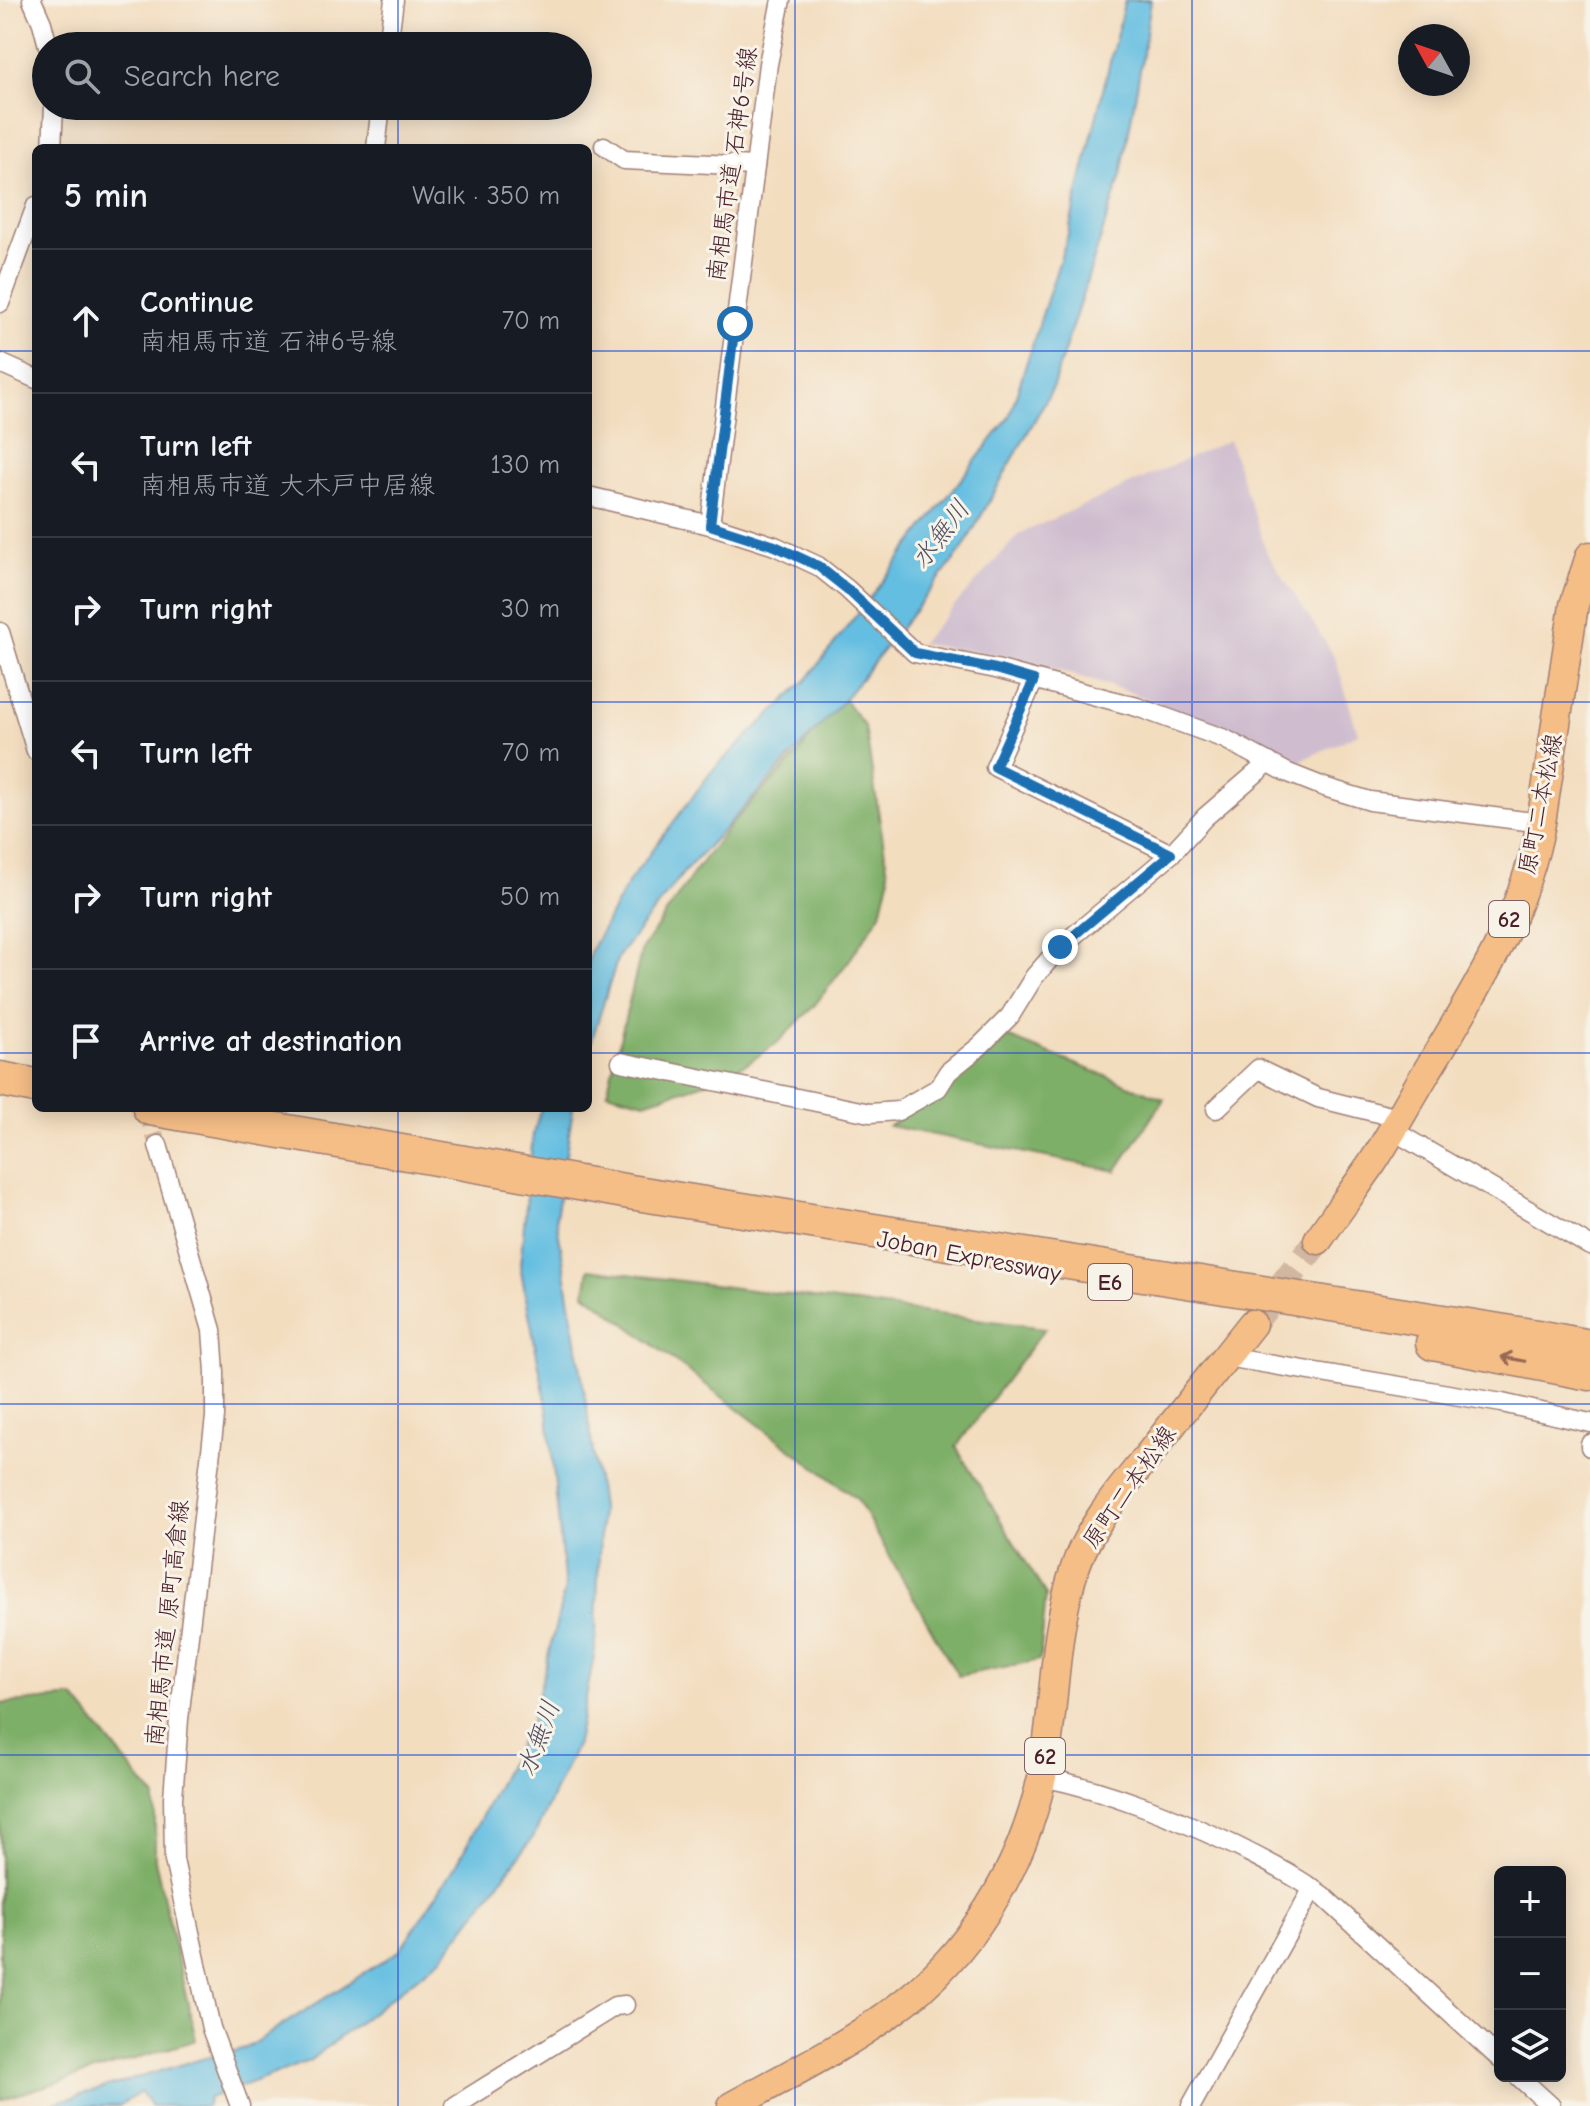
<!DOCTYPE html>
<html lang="en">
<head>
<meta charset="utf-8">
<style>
	:root { --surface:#171b24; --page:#20242c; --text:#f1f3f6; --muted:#9ea1a6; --line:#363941 }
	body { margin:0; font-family:"Comic Neue","Klee One",sans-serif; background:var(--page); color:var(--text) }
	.controls { position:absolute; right:24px; bottom:24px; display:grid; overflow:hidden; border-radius:12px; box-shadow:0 4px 20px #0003 }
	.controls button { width:72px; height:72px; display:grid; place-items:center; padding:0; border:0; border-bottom:2px solid var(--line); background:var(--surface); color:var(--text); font:40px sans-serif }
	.compass { position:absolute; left:1398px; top:24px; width:72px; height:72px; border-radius:50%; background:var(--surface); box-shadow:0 4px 20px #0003; rotate:310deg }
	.stop { position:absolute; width:24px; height:24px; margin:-18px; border:6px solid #1f6fb2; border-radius:50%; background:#fff }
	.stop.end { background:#1f6fb2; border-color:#fff; box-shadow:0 2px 8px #0008 }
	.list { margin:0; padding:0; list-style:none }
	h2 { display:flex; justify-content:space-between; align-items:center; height:104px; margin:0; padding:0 32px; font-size:34px }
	h2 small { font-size:26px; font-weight:400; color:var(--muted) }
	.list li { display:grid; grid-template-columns:52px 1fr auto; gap:24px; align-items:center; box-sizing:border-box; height:144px; padding:0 32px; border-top:2px solid var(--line) }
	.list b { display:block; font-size:30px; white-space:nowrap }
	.list p { margin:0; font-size:26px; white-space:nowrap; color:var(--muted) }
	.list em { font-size:26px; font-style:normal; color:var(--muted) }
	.icon { flex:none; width:44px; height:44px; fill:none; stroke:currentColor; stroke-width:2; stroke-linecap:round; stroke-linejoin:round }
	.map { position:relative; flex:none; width:1590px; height:2106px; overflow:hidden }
	.search { position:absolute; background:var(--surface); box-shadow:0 4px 20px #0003; left:32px; top:32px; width:560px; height:88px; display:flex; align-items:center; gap:20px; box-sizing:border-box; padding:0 28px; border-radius:44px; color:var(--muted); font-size:30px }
	.panel { position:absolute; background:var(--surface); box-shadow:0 4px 20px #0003; left:32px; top:144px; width:560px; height:968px; border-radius:12px }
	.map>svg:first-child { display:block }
</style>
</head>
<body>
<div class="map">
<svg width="1590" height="2106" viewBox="0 0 1590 2106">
	<rect width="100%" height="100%" fill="#f7f3e8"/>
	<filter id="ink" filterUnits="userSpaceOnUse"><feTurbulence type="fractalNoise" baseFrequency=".0125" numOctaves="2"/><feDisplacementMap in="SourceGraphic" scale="16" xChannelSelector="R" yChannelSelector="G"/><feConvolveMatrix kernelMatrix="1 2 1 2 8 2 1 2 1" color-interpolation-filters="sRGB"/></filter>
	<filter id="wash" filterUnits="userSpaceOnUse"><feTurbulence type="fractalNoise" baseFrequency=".006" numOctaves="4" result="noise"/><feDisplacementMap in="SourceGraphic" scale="32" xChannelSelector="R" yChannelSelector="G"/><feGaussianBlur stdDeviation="1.8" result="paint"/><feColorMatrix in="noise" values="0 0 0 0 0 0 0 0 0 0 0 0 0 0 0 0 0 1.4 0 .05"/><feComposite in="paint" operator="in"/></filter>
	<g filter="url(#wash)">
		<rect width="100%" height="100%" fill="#f3ddbf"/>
		<polygon fill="#cfbdcf" points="1229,440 1267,553 1335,657 1358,734 1298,762 1214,725 1129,692 1015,657 920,644 1019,534"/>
		<g fill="#7eaf68" stroke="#64674a" stroke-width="2">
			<polygon points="842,696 865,727 889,879 881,913 851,958 813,1007 777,1043 748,1063 702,1084 645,1102 607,1092 642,949 695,871 731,824 797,755"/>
			<polygon points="1007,1037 1164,1099 1116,1171 889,1126 976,1066"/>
			<polygon points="589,1269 1045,1328 956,1447 1046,1595 1040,1660 958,1676 857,1499 585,1293"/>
			<polygon points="74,1697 155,1798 155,1860 196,2040 0,2100 0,1704"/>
		</g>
		<g fill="#64bee1" stroke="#576e86" stroke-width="2">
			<polygon points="1125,0 1151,0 1142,59 1121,175 1052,389 962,550 843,701 684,872 618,957 588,1052 588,959 591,950 630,880 712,771 807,679 1009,417 1067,238"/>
			<polygon points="541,1108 573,1108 556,1217 585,1396 601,1507 595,1651 577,1743 534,1836 442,1958 309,2061 209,2098 206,2106 151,2106 141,2092 119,2106 44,2106 190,2062 246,2048 399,1951 457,1864 532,1719 565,1589 548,1413 520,1266 533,1135"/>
		</g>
	</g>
	<g filter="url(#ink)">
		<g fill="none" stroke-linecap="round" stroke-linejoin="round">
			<polyline stroke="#d1b7a1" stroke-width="18" stroke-dasharray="18 9" stroke-linecap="butt" points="146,1108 158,1145"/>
			<polyline stroke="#d1b7a1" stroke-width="28" stroke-dasharray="28 14" stroke-linecap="butt" points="1252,1324 1318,1240"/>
			<g stroke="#9e7e75" stroke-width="21">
				<g id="street">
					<polyline points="32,0 42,23 48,46"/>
					<polyline points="388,46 394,0"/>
					<polyline points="604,146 624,160 755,166"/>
					<polyline points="52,148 54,106"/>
					<polyline points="376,148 381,106"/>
					<polyline points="0,303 36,206"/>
					<polyline points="0,363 36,379"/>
					<polyline points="588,496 710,525 775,546 818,566 847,589 915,653 996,669 1137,707 1225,739 1286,772 1324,787 1370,801 1541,823"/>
					<polyline points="710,525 768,64 781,0"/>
					<polyline points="0,632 36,751"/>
					<polyline points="1034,680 995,767 1171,854"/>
					<polyline points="621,1062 870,1113 898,1111 938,1088 948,1072 980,1046 1010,1016 1034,977 1060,947 1171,854 1205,817 1269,762"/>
					<polyline points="1216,1109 1258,1069 1318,1098 1398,1118"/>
					<polyline points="1392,1130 1590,1246"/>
					<polyline points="158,1145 212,1330 215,1372 215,1417 179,1719 173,1798 174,1860 211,2028 240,2106"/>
					<polyline points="1226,1357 1502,1403 1590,1423"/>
					<polyline points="1590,1444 1590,1447"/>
					<path d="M1042 1777C1111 1791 1174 1817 1238 1847 1267 1862 1296 1876 1323 1896L1500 2059"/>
					<polyline points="1518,2076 1551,2106"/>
					<polyline points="455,2106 615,2006 625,2005"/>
					<polyline points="1191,2106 1313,1888"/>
				</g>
			</g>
			<g stroke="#9e7e75" stroke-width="31">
				<g id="primary">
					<path d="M1318 1240C1335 1215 1354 1190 1371 1165 1391 1135 1408 1102 1427 1071 1474 994 1525 912 1541 823L1574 605 1590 556"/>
					<path d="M732 2106C786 2076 843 2048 893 2011 970 1955 1022 1869 1042 1777 1056 1708 1052 1635 1075 1568 1089 1525 1123 1487 1151 1452 1184 1409 1218 1367 1252 1324"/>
				</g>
			</g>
			<g stroke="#9e7e75" stroke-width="37">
				<g id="highway">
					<polyline points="0,1079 36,1086"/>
					<polyline points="150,1108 630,1192 1537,1337 1590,1347"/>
					<polyline points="1433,1343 1590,1373"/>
				</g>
			</g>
			<use href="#street" stroke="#fff" stroke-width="18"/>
			<use href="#primary" stroke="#f6be87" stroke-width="28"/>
			<use href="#highway" stroke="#f6be87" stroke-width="34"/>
		</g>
		<defs><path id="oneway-shaft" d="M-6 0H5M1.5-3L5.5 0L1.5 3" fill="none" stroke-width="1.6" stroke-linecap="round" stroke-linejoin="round" transform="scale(2)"/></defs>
		<use stroke="#976754" href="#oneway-shaft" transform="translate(1513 1359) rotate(-169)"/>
	</g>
	<g fill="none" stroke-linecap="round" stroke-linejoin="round" filter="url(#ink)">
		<polyline stroke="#1f6fb2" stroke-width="10" points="735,324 710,525 775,546 818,566 847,589 915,653 996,669 1034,680 995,767 1171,854 1060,947"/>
	</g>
	<path fill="none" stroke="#1d4ed8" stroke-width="2" stroke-opacity="0.55" d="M398 0V46M795 0V2106M1192 0V2106M398 106V148M0 351H36M588 351H1590M0 702H36M588 702H1590M0 1053H36M588 1053H1590M398 1108V2106M0 1404H1590M0 1755H1590"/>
	<g text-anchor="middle" stroke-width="6" stroke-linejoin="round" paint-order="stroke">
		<g fill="#f7f3e8" stroke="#7e5f64" stroke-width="2">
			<rect x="1489" y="901" width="40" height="36" rx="6"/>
			<rect x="1088" y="1264" width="44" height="36" rx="6"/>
			<rect x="1025" y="1738" width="40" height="36" rx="6"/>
		</g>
		<g font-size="22" font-weight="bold" fill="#4a1f2b">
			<text x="1509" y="927">62</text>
			<text x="1110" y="1290">E6</text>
			<text x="1045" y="1764">62</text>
		</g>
		<g font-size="24" fill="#4a1f2b" stroke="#f7f3e8">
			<text transform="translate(732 164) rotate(-82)" y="8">南相馬市道 石神6号線</text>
			<text transform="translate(1540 804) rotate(-79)" y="8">原町二本松線</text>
			<text transform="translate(969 1256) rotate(11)" y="8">Joban Expressway</text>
			<text transform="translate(1129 1487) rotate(-55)" y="8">原町二本松線</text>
			<text transform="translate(167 1623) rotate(-84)" y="8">南相馬市道 原町高倉線</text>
		</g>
		<g font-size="26" font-style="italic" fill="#524f62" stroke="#f7f3e8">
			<text transform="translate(940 534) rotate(-53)" y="9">水無川</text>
			<text transform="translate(538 1738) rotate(-70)" y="9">水無川</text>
		</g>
	</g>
</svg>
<div class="controls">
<button>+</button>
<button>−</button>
<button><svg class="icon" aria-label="layers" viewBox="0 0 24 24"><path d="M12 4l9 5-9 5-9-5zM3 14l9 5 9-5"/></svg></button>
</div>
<svg class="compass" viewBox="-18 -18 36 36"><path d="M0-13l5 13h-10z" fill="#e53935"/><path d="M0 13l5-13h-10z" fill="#9ea1a6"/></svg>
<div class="stop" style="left:735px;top:324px"></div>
<div class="stop end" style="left:1060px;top:947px"></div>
<div class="search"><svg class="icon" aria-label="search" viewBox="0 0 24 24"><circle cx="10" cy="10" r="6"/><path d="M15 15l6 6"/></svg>Search here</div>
<section class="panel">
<h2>5 min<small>Walk · 350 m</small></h2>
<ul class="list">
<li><svg class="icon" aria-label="ahead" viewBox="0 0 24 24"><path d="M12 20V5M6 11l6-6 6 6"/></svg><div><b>Continue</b><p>南相馬市道 石神6号線</p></div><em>70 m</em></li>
<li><svg class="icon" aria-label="left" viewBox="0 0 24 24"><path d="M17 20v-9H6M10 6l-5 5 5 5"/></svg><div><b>Turn left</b><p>南相馬市道 大木戸中居線</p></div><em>130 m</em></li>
<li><svg class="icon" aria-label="right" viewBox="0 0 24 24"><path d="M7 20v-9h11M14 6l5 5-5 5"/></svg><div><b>Turn right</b></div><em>30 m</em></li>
<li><svg class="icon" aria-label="left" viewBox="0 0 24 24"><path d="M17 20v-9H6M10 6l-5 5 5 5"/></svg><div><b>Turn left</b></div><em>70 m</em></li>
<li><svg class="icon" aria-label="right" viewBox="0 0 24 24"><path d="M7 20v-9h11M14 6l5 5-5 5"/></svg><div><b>Turn right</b></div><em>50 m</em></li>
<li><svg class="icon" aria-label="arrive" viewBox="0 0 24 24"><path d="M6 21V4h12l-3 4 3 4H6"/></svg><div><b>Arrive at destination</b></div></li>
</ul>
</section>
</div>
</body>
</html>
